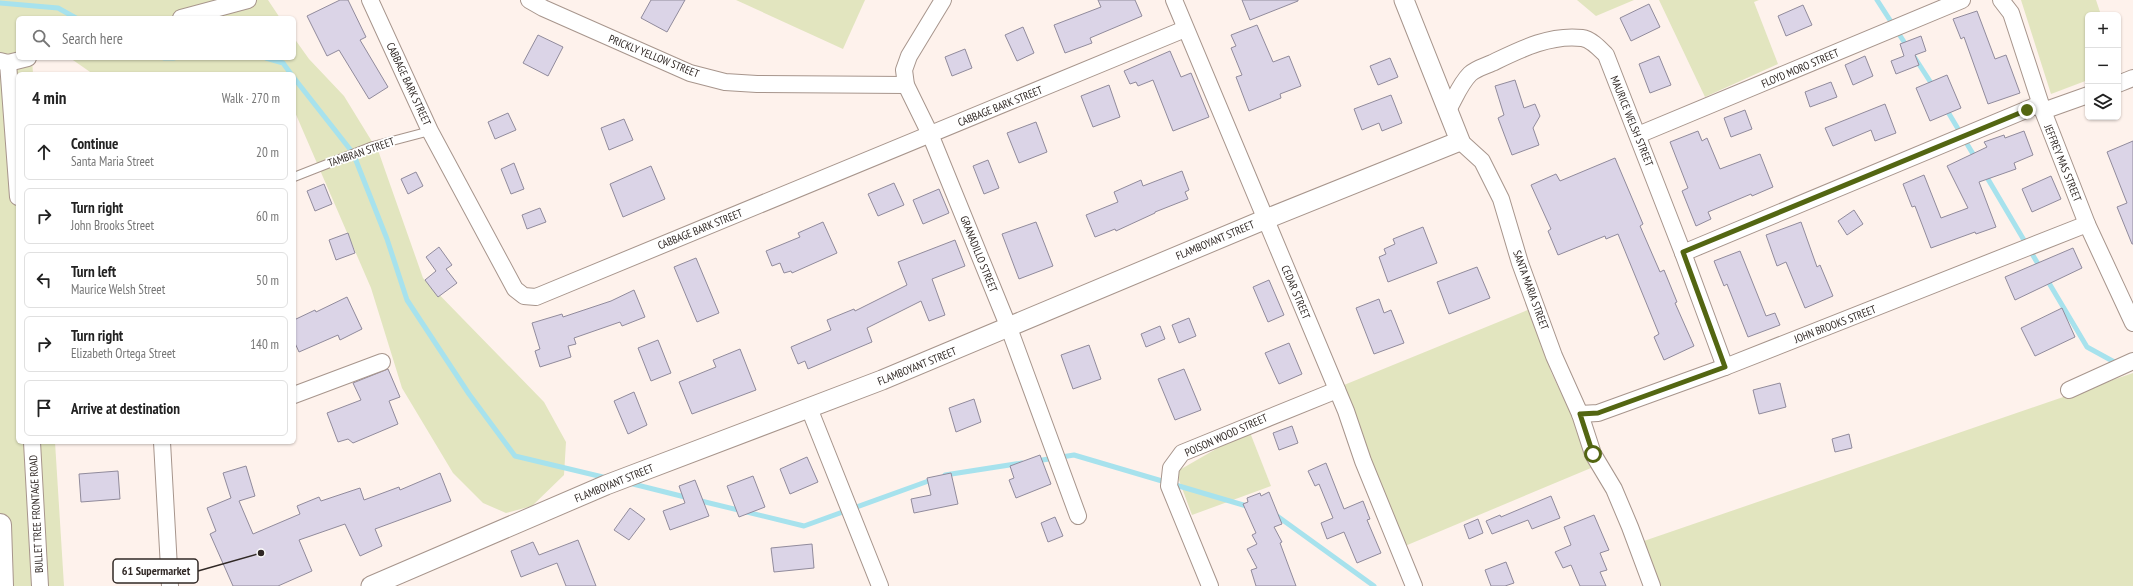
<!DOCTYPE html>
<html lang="en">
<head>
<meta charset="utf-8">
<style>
	:root { --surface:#fff; --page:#f6f6f6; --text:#222; --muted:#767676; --line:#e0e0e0 }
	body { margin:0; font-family:"PT Sans Narrow",sans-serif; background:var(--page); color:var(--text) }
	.controls { position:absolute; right:12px; top:12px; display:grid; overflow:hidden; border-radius:6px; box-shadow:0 1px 3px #0004 }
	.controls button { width:36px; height:36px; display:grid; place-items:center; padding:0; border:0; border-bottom:1px solid var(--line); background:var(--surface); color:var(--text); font:20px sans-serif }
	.stop { position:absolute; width:12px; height:12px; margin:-9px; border:3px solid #536612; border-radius:50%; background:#fff }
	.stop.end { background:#536612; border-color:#fff; box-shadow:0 1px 4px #0008 }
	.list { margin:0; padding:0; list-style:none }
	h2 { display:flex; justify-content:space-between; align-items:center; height:52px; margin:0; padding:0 16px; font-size:17px }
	h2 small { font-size:13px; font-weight:400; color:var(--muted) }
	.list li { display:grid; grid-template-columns:26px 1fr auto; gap:12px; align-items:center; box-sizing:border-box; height:56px; margin:0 8px 8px; padding:0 8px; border:1px solid var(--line); border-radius:6px }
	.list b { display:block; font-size:15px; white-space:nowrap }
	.list p { margin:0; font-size:13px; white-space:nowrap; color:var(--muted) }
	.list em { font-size:13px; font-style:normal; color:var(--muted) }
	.icon { flex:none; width:22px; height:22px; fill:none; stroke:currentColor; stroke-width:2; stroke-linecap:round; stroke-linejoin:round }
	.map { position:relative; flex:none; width:2133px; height:586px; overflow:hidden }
	.search { position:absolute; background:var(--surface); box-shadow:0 1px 3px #0004; left:16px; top:16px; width:280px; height:44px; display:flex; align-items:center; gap:10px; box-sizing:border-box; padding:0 14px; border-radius:6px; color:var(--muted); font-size:15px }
	.panel { position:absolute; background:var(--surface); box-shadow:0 1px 3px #0004; left:16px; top:72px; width:280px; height:372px; border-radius:6px }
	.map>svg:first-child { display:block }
</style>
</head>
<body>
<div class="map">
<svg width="2133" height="586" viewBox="0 0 2133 586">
	<rect width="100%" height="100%" fill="#fef2ec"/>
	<g fill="#e2e5bf">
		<polygon points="0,0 268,0 280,18 18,18 18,58 32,58 33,74 18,74 18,442 55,442 64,586 0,586"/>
		<polygon points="736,0 865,0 843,49"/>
		<polygon points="1577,0 1634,0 1596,16"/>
		<polygon points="1659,0 1759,0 1754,2 1778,64 1705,97"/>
		<polygon points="2021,0 2096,0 2101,15 2088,15 2088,80 2051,94"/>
		<polygon points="294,38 309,59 344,96 379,153 423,278 544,402 566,442 564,475 532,506 506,513 483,503 453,473 402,388 371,288 294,110 294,74 252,74 237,72 230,74 93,74 70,58 294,58"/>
		<polygon points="1530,309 1551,372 1574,420 1591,468 1405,546 1379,485 1344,385"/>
		<polygon points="2133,373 2133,586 1658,586 1641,542"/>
		<polygon points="1249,430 1271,486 1192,515 1176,472"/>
	</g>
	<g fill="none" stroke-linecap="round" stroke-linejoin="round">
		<g stroke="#a7e2ed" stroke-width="5">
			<polyline points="1877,0 1908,48"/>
			<polyline points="0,3 58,8 76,18"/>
			<polyline points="164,58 174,58"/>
			<polyline points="266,58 283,63 291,74"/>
			<polyline points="1915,58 1933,86"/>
			<polyline points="294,78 353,153 387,239 407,300 469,394 515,456 607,478"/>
			<polyline points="1945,107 1976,159"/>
			<polyline points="1985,174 2041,269"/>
			<polyline points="2046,278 2087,347 2118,364"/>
			<polyline points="1036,461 1074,455 1250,507"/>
			<polyline points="945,475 1022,463"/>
			<polyline points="629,483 689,498"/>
			<polyline points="697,500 804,526 934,479"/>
			<polyline points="1273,513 1374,586"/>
		</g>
	</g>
	<g fill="#dbd4e7" stroke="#918b9c">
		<polygon points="340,0 348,0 366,37 360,40 388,87 369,99 339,50 327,56 307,16"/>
		<polygon points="651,0 685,0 667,32 641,18"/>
		<polygon points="1098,0 1135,0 1142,16 1090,38 1092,43 1065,53 1054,25 1101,7"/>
		<polygon points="1242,0 1298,0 1298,1 1250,20"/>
		<polygon points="1649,4 1660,27 1631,41 1620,18"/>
		<polygon points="1803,5 1812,25 1786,36 1778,16"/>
		<polygon points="1977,11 1995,59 2006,55 2020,93 1988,104 1964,37 1961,39 1953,19"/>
		<polygon points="1257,25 1273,62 1289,56 1301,86 1280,94 1281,98 1249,111 1236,77 1242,75 1231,48 1236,46 1231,35"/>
		<polygon points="1023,27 1034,53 1017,61 1005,35"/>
		<polygon points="538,35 563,47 548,76 523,63"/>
		<polygon points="1921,36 1926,51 1915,55 1919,65 1896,74 1891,61 1904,56 1900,44"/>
		<polygon points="965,49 972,68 952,76 945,57"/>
		<polygon points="1170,51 1181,77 1191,73 1209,117 1173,131 1153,80 1138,86 1136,82 1130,84 1124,71"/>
		<polygon points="1659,56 1671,85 1650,93 1639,64"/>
		<polygon points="1865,56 1873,76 1853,85 1845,65"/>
		<polygon points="1390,58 1398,77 1378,85 1370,66"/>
		<polygon points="1947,75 1961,108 1930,121 1916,88"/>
		<polygon points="1515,80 1524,108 1535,104 1540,116 1533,128 1539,145 1512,155 1498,118 1504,115 1495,86"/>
		<polygon points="1831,82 1837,97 1810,107 1805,92"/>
		<polygon points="1109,85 1120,117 1093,127 1081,96"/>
		<polygon points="1391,95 1402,123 1382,131 1379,123 1362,130 1354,109"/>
		<polygon points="1885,104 1896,133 1875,141 1871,130 1833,146 1825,128"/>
		<polygon points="1745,110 1752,129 1731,137 1724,118"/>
		<polygon points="508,113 516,130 495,139 488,122"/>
		<polygon points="624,119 633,140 609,150 601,128"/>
		<polygon points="1036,122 1047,152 1019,163 1007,133"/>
		<polygon points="1698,131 1702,141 1707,138 1720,169 1760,154 1773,187 1752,196 1751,194 1708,212 1711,219 1696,226 1682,191 1688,188 1670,142"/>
		<polygon points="2024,131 2033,155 2014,163 2016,169 1979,182 1996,227 1976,234 1975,232 1931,248 1915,206 1912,207 1903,184 1924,175 1941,218 1968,208 1947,166 1987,147 1984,142 2004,135 2005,138"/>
		<polygon points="2133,141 2133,244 2132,244 2117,207 2127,203 2107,152"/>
		<polygon points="1615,158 1643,224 1640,226 1660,272 1664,270 1677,302 1675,303 1694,346 1664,360 1654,337 1659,334 1618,234 1606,239 1605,236 1558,255 1548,231 1551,229 1531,185 1556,174 1560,181"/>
		<polygon points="988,160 999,188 984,194 973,166"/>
		<polygon points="514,163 524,189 511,194 501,169"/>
		<polygon points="651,166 665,199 623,217 610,184"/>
		<polygon points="1182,171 1189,190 1185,192 1188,199 1155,212 1155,213 1116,231 1115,229 1095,237 1086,215 1118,202 1114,192 1141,180 1143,186"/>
		<polygon points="416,172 423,186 408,194 401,179"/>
		<polygon points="2051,176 2061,199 2032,212 2022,189"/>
		<polygon points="894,183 904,205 878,216 868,194"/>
		<polygon points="324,184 332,204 315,211 307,191"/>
		<polygon points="939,189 949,213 923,224 913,200"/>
		<polygon points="540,208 546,222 527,229 522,215"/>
		<polygon points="1854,210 1863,224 1847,235 1838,221"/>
		<polygon points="823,222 837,253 792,273 791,271 784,273 780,263 772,266 766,251 800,237 798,233"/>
		<polygon points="1036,222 1053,266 1019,279 1002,234"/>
		<polygon points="1801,222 1817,267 1820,265 1833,296 1805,308 1786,262 1777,266 1766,235"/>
		<polygon points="1423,227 1437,263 1388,282 1379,257 1386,254 1384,249 1395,244 1393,239"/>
		<polygon points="348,233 355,253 336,260 329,240"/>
		<polygon points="955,240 965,266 932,279 945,315 929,321 921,301 867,328 872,342 808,369 805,361 798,364 791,347 831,330 827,320 854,309 855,311 907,285 898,262"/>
		<polygon points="439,247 452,265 446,269 457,283 438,297 425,280 436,271 426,257"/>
		<polygon points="2073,248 2082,268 2015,300 2005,277"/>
		<polygon points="1740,251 1766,316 1775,313 1780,325 1748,337 1727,284 1724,286 1714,261"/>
		<polygon points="696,258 719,313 697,322 674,267"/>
		<polygon points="1477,267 1490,298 1449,314 1437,282"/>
		<polygon points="1269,280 1284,315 1268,322 1253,287"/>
		<polygon points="634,290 645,317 622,326 620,322 574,338 576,344 568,346 571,357 540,367 535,351 540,349 532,323 562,314 563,317 611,301"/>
		<polygon points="347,297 362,329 340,340 338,335 299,352 294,341 294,320 315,310 316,312"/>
		<polygon points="1379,299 1384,313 1391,310 1404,343 1374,354 1356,308"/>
		<polygon points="2062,308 2075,337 2035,356 2021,328"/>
		<polygon points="1189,318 1196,336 1179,343 1172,325"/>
		<polygon points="1160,326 1165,339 1146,347 1141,334"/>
		<polygon points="658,340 671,373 651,381 638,348"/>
		<polygon points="1289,343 1302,374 1279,384 1265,353"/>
		<polygon points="1089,345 1101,379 1073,389 1061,355"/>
		<polygon points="740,349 756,390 692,414 679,382 716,367 713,360"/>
		<polygon points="388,369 400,397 389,401 398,424 353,443 348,439 338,442 327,413 361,400 353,383"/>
		<polygon points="1184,369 1201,410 1175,420 1158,379"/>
		<polygon points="1780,383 1786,407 1759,414 1753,390"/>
		<polygon points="634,392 647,425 628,434 614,401"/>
		<polygon points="974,399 981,422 956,432 949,408"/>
		<polygon points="1292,426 1298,443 1279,450 1273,433"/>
		<polygon points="1849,434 1852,448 1835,452 1832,439"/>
		<polygon points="1040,455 1051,484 1016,498 1009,480 1014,478 1010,466"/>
		<polygon points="807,457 818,482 790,494 780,469"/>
		<polygon points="1326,463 1344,509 1363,501 1370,519 1367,520 1381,553 1357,563 1344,532 1327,539 1321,523 1333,518 1319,484 1315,486 1308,471"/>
		<polygon points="246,466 255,496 239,501 253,534 300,514 297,506 319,497 321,501 360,488 364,500 399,487 400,490 440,473 451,501 375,529 382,546 360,556 345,524 299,540 312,571 278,586 233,586 210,534 216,531 207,508 231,498 223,473"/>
		<polygon points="118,471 120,499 81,502 79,474"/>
		<polygon points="951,473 958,504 914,513 911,499 931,495 927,478"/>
		<polygon points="753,476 765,507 739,517 727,486"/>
		<polygon points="695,480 709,516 670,530 663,511 685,503 679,486"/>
		<polygon points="1269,492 1282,524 1274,527 1282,542 1280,543 1296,586 1256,586 1251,570 1257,568 1247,549 1257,544 1252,535 1256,533 1243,504 1248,502 1247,498 1260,493 1261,496"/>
		<polygon points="1551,496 1560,518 1532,529 1528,520 1492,534 1486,521 1500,515 1501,517"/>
		<polygon points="630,508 645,519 629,540 614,530"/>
		<polygon points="1594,515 1609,550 1600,553 1607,570 1600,572 1606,586 1580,586 1571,565 1563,568 1555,552 1571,545 1564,527"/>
		<polygon points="1055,517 1063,536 1048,542 1041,523"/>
		<polygon points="1478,519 1483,533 1469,539 1464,525"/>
		<polygon points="578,540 596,586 566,586 557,563 521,577 511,551 533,542 539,555"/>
		<polygon points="812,544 814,568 774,572 771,548"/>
		<polygon points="1506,562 1514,583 1505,586 1491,586 1485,570"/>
	</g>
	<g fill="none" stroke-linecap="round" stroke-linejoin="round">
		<g stroke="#a7958c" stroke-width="10">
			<polyline id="service" points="294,177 373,146 430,131"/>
		</g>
		<g stroke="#a7958c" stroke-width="18">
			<g id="minor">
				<polyline points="370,0 430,131 515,289 524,296 536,297 1185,29"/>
				<polyline points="529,0 543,8 690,73 725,82 757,84 906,85"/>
				<polyline points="943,0 909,56 904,70 906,85 930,134 1009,328 1078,516"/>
				<polyline points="1174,0 1346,411 1363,461 1414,586"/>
				<polyline points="2001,0 2011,13 2043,111 2087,224 2133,323"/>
				<polyline points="181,18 248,0"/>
				<polyline points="0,61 8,63 28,58"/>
				<polyline points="8,63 18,197"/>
				<polyline points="2118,84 2133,78"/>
				<path d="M1448 110C1455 98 1460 84 1470 74 1475 69 1485 66 1492 63 1519 50 1550 34 1582 38 1591 39 1600 49 1606 55L1683 253 1725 367"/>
				<polyline points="2043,111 2088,95"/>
				<polyline points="1638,135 1962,0"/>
				<polyline points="1460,141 1482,161 1501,199 1520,263 1554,356 1580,414 1593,454 1614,489 1630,527 1652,586"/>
				<polyline points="1683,253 2040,104"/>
				<polyline points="2069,390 2133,361"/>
				<polyline points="294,395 382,362"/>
				<polyline points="809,408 880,586"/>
				<polyline points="1580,414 1598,413 1725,367 2087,224"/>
				<polyline points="32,442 40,586"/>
				<polyline points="162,442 170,586"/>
				<polyline points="1210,586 1169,486 1171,468 1182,453 1337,390"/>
			</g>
		</g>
		<g stroke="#a7958c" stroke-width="21">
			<polyline id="tertiary" points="371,586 606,485 882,380 1266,219 1460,141 1404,0"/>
		</g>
		<g stroke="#a7958c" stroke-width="24">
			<polyline id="secondary" points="0,525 2,586"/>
		</g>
		<use href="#service" stroke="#fff" stroke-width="8"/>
		<use href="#minor" stroke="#fff" stroke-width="16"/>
		<use href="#tertiary" stroke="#fff" stroke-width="19"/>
		<use href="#secondary" stroke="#fff" stroke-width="22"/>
	</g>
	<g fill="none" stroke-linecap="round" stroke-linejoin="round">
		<polyline stroke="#536612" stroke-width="5" points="1593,454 1580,414 1598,413 1725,367 1683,252 2027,110"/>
	</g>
	<g text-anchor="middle" stroke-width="3.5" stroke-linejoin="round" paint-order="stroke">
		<g font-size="11" fill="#302825" stroke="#fff">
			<text transform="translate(654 56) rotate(22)" y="4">PRICKLY YELLOW STREET</text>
			<text transform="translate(1800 68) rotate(-23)" y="4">FLOYD MORO STREET</text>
			<text transform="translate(409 84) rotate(65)" y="4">CABBAGE BARK STREET</text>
			<text transform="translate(1000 106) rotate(-22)" y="4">CABBAGE BARK STREET</text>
			<text transform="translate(1632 121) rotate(68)" y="4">MAURICE WELSH STREET</text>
			<text transform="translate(361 152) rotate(-19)" y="4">TAMBRAN STREET</text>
			<text transform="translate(2063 163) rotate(68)" y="4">JEFFREY MAS STREET</text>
			<text transform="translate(700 229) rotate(-22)" y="4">CABBAGE BARK STREET</text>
			<text transform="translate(1215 240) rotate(-23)" y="4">FLAMBOYANT STREET</text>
			<text transform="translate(979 254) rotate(68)" y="4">GRANADILLO STREET</text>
			<text transform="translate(1531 290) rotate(70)" y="4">SANTA MARIA STREET</text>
			<text transform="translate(1296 292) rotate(67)" y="4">CEDAR STREET</text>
			<text transform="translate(1835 324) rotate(-21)" y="4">JOHN BROOKS STREET</text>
			<text transform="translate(917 366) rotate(-22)" y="4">FLAMBOYANT STREET</text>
			<text transform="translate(1226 435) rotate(-24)" y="4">POISON WOOD STREET</text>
			<text transform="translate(614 483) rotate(-22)" y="4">FLAMBOYANT STREET</text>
			<text transform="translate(36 514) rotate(-93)" y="4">BULLET TREE FRONTAGE ROAD</text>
		</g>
	</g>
	<path fill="none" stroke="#302825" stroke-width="1.5" d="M261 553L198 571"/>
	<circle fill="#302825" stroke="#fff" stroke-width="1.5" cx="261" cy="553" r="4"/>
	<rect fill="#fff" stroke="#302825" stroke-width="1.5" x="113" y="559" width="85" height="24" rx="4"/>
	<g font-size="12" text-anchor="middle" font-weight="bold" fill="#302825">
		<text x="156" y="575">61 Supermarket</text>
	</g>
</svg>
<div class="controls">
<button>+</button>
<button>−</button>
<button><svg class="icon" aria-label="layers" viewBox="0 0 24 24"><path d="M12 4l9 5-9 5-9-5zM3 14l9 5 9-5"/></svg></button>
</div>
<div class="stop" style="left:1593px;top:454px"></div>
<div class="stop end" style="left:2027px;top:110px"></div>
<div class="search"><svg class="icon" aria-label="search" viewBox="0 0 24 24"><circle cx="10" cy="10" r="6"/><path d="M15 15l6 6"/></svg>Search here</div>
<section class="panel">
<h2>4 min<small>Walk · 270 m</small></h2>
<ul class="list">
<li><svg class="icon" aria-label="ahead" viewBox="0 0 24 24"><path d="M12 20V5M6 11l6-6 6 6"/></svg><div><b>Continue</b><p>Santa Maria Street</p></div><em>20 m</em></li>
<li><svg class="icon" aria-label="right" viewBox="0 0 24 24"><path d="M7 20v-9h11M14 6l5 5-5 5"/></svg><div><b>Turn right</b><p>John Brooks Street</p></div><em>60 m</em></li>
<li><svg class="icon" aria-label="left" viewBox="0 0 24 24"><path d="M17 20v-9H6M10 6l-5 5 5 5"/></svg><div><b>Turn left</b><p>Maurice Welsh Street</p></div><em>50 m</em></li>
<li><svg class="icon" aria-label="right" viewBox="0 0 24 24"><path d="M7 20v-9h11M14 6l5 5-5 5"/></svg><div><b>Turn right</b><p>Elizabeth Ortega Street</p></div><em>140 m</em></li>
<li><svg class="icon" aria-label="arrive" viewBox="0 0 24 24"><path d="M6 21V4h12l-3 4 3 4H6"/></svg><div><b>Arrive at destination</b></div></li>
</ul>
</section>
</div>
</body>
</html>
